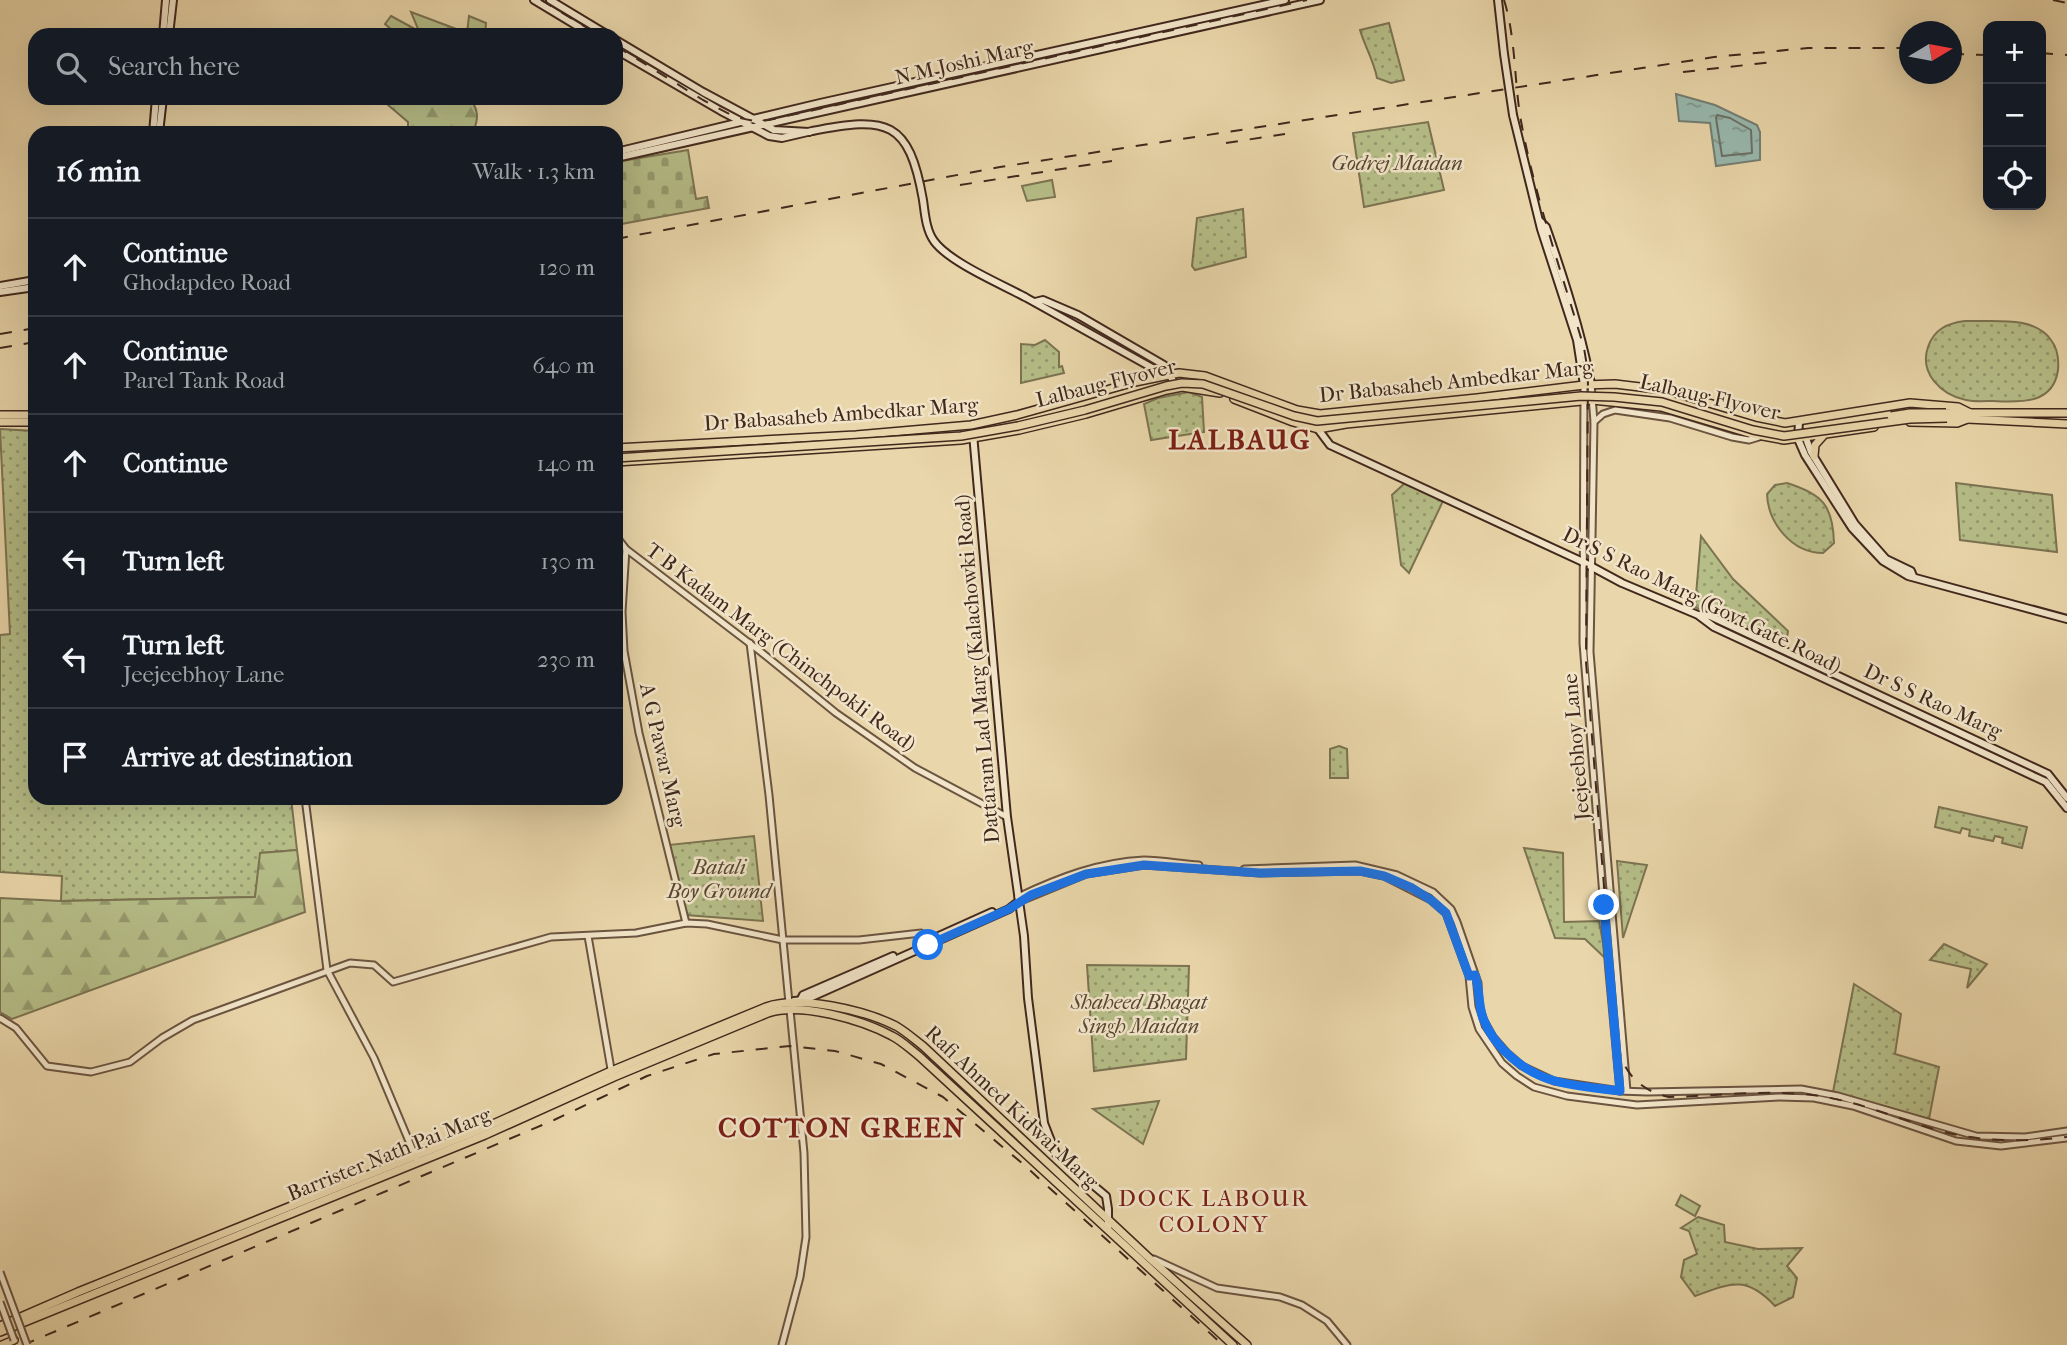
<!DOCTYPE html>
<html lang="en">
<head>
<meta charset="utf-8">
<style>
	:root { --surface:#171b24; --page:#242831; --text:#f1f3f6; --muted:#9ea1a6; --line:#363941 }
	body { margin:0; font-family:"IM FELL French Canon",serif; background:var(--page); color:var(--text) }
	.controls { position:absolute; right:21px; top:21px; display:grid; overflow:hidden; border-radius:14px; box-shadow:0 7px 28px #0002 }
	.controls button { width:63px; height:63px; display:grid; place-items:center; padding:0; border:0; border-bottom:2px solid var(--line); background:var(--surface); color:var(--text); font:35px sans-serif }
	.compass { position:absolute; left:1899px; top:21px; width:63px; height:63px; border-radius:50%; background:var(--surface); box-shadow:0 7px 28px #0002; rotate:80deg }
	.stop { position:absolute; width:21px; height:21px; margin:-16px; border:5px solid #1a73e8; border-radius:50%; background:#fff }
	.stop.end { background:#1a73e8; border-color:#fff; box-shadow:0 2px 7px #0008 }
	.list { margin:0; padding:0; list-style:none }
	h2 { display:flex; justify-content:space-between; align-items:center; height:91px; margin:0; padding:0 28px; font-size:30px }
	h2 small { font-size:23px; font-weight:400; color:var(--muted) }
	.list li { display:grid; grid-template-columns:46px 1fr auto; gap:21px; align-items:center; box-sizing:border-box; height:98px; padding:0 28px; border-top:2px solid var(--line) }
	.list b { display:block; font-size:26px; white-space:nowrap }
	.list p { margin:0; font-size:23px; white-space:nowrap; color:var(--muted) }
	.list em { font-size:23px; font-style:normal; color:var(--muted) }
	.icon { flex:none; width:38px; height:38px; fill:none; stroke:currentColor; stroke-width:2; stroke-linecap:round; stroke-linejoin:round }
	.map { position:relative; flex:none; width:2067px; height:1345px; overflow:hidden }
	.search { position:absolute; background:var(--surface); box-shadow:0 7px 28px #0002; left:28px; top:28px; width:595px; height:77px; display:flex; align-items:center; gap:18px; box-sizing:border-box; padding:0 24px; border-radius:21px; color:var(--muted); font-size:26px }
	.panel { position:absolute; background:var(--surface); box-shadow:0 7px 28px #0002; left:28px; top:126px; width:595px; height:679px; border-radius:21px }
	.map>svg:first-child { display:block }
</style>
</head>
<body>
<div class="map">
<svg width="2067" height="1345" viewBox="0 0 2067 1345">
	<defs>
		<pattern id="grass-dots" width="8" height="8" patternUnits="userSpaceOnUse" patternTransform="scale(1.75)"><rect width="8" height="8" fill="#b6be88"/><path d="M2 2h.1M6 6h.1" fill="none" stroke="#969a6f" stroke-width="1.8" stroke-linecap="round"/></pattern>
		<pattern id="forest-firs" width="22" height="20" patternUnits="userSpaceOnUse" patternTransform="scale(1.75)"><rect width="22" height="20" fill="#b6be88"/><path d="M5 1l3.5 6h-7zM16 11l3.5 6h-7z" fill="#969a6f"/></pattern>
		<pattern id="cemetery-stones" width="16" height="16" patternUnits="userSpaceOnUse" patternTransform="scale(1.75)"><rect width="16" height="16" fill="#b6be88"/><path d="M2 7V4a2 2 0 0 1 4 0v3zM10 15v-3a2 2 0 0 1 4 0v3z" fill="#969a6f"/></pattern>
		<pattern id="water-ripples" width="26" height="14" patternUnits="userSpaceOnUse" patternTransform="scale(1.75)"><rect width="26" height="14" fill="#98b9ae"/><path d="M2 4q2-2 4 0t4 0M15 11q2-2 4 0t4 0" fill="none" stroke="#7e968d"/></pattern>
	</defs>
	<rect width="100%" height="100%" fill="#e9d6aa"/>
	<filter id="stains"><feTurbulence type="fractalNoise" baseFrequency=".00286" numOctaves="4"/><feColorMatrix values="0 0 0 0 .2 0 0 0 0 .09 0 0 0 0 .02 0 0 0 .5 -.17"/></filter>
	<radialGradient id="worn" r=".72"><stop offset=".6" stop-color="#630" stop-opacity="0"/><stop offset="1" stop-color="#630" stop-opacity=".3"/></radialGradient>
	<g fill="url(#grass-dots)" stroke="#7c7352" stroke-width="2">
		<path d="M1389 23 1404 80 1391 83 1377 78C1374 61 1365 47 1360 30Z"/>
		<polygon points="1428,122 1444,190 1364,207 1353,133"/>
		<polygon points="1243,209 1246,257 1195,270 1192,266 1197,218"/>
		<path d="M1965 321C1992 322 2034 315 2051 340 2058 349 2059 359 2058 370 2053 405 2020 402 1993 401 1985 401 1975 402 1966 400 1941 395 1919 373 1928 347 1934 329 1948 323 1965 321Z"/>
		<polygon points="1045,340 1059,352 1059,367 1062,366 1064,373 1021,383 1021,344 1035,345"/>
		<polygon points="1189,392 1202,397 1204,432 1151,440 1144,404 1158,398"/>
		<polygon points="0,429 35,431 35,798 291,798 297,850 261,853 255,897 61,901 62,876 0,872 0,635 10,634"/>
		<polygon points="1405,483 1443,501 1409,573 1401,565 1392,495"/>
		<path d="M1787 483C1822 494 1833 505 1834 543L1823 553C1792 553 1768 523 1767 494L1775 485Z"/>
		<polygon points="1956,483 2052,495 2057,552 1960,540"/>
		<polygon points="1701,536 1733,579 1788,631 1785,652 1695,607"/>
		<polygon points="1339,746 1347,749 1348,778 1330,778 1330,749"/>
		<polygon points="1939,807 2027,827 2022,848 2002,843 2003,838 1995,836 1993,841 1969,836 1970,830 1962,828 1960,833 1935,827"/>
		<polygon points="754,836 763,921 686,915 668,845"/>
		<polygon points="1524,848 1563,853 1564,922 1599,921 1606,959 1585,939 1555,938"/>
		<polygon points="1617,861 1647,865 1623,938"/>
		<polygon points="1944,944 1987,964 1967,988 1971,969 1930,960"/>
		<polygon points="1087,965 1189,966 1186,1059 1094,1071"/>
		<polygon points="1854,984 1901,1014 1895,1054 1939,1067 1929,1119 1833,1092"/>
		<polygon points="1159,1101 1143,1144 1093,1109"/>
		<path d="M1698 1217 1724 1225 1725 1242 1758 1249 1802 1248 1787 1266 1797 1278 1793 1297 1775 1306C1746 1275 1731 1283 1695 1296L1681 1277 1684 1260 1697 1254 1689 1231 1681 1228Z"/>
	</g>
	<g fill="url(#forest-firs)" stroke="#7c7352" stroke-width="2">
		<polygon points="411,12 467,33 469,16 486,23 485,35 446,35 418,29"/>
		<polygon points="391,16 426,35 398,35 385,24"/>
		<path d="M395 98H408L418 104 423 98H484L474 105C479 114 477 124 472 133H408V122L388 105Z"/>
		<polygon points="297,850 305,912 12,1019 0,1012 0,898 61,901 255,897 260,853"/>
	</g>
	<polygon fill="url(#cemetery-stones)" stroke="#7c7352" stroke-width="2" points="688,150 696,199 707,197 709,208 616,225 616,162"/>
	<g fill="#b6be88" stroke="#7c7352" stroke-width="2">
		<polygon points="1052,180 1055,197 1027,201 1022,186"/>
		<polygon points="1681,1195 1700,1206 1695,1216 1676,1205"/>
	</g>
	<polygon fill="url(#water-ripples)" stroke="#757f74" stroke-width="2" points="1676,94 1715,105 1757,125 1760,132 1760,160 1716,166 1710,123 1679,121"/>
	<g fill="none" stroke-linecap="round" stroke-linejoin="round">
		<polygon stroke="#6c7066" stroke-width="2" points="1717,115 1730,118 1751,130 1752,153 1722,156 1716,118"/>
		<g stroke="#6b5440" stroke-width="9">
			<g id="tertiary">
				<polyline points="1591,384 1594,422 1590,652 1627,1091"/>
				<polyline points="1584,385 1583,643 1609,972 1620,1091"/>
				<polyline points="1594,422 1603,414 1615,410 1670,418 1732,437 1749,440 1759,437"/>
				<polyline points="616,536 626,549 761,652 836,713 915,768 1007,817"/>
				<polyline points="626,549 622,612 624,651 639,733 686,923"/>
				<polyline points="750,643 769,795 789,1003"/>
				<polyline points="305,798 327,970 374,1058 416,1158"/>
				<polyline points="1244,869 1355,865 1397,875 1433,892 1451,909 1457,922 1478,983 1479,1006 1484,1021 1493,1037 1507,1053 1522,1066 1554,1081 1620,1091 1647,1092 1801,1089 1838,1096 1976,1136 2025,1137 2067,1131"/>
				<path d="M1018 897C1058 878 1099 862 1144 860 1162 860 1181 864 1199 865"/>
				<polyline points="1018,902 1086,874 1144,865 1260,873 1360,871 1384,876 1431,900 1446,913 1469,976 1472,1007 1479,1029 1502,1063 1517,1076 1534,1087 1567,1096 1637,1105 1779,1097 1814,1098 1853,1106 1956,1141 2001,1146 2067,1138"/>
				<polyline points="588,936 612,1075"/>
				<polyline points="0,1018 16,1028 47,1066 91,1072 130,1062 162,1038 193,1020 350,963 374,965 393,982 551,937 636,933 686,923 707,924 783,940 859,940 921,933 925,936 928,945"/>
				<polyline points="1154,1259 1217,1288 1280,1297 1302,1305 1327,1321 1347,1345"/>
				<polyline points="782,1345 800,1277 806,1237 804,1153 790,1010"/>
			</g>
		</g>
		<g stroke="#41281d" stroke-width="10">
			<g id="secondary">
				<polyline points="534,0 592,35"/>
				<polyline points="550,0 608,35"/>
				<polyline points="1498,0 1504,54"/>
				<polyline points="163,35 166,0"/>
				<polyline points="169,35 173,0"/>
				<polyline points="616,40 703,92 774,130 809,132"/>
				<polyline points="616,50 721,111 769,136 782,138 812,131"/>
				<polyline points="1513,115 1541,229 1577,340 1584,385"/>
				<polyline points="153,133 156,98"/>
				<polyline points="159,133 163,98"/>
				<polyline points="616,152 820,103 1285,0"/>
				<polyline points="616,158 1320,0"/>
				<path d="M1541 222 1546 227C1564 278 1581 330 1591 384"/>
				<polyline points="0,286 35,280"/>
				<polyline points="0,292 35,287"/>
				<polyline points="1025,297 1156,370 1170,373"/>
				<polyline points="1035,302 1043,300 1078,315 1164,365 1176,386"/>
				<polyline points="1799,421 1798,439 1805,455 1852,528 1883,561 1908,576 2067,619"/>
				<polyline points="1318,429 1330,445 1583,562 1622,583 1698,615 1714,627 2046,782 2067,808"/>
				<polyline points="1804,433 1811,452 1855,524 1886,559 1911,571 1913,576"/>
				<polyline points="973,434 1007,817 1024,936 1028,998 1044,1123 1056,1154 1106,1196 1108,1209 1108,1228"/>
				<polyline points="1700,615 1710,616 2048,774 2067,798"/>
				<polyline points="932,939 992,912"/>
				<polyline points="801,999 803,995 893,956"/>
				<polyline points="794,1001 805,1000 1009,909 1018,902"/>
			</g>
		</g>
		<g stroke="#41281d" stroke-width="10">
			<g id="primary">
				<path d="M0 1326 78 1292 482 1129 611 1071 766 1007C800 995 864 1010 896 1026 905 1031 914 1039 923 1046L1147 1256 1247 1345"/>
				<path d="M0 1332 485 1135 614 1077 768 1013C802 1002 862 1020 892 1036 902 1041 910 1049 919 1056L1233 1345"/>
				<polyline points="2,1345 14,1340"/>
			</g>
		</g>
		<g stroke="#41281d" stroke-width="10">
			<g id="trunk">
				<polyline points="1234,399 1293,422 1318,429 1346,424 1592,400 1661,407 1752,434 1784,440 1874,427"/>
				<polyline points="1946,413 2067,413"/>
				<polyline points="0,415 35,415"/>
				<polyline points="1947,418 2067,424"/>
				<polyline points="0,422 35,422"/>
				<polyline points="1910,422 1957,423 1970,418"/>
				<polyline points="616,448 856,435 971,425 1017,415 1135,382 1179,373 1205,376 1297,410 1320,414 1477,398 1584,385 1615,384 1665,390 1756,417 1785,423 1910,403 1958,407 1970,413"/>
				<polyline points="1814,456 1815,445 1823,436"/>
				<polyline points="616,462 961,440 1019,430 1086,414 1167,390 1182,387 1220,393"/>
			</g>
		</g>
		<use href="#tertiary" stroke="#f1e4c8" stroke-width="5"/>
		<use href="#secondary" stroke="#f1e4c8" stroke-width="6"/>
		<use href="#primary" stroke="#e9d6aa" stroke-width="7"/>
		<use href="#trunk" stroke="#e9d6aa" stroke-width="7"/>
		<g stroke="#41281d" stroke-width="2" stroke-dasharray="12 12" stroke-linecap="butt">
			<polyline points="541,0 599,35"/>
			<path d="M1504 0C1516 38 1514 82 1521 121 1535 198 1562 273 1584 348L1588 372 1586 662 1616 1036C1620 1069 1637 1090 1669 1097 1718 1096 1778 1088 1825 1097 1866 1104 1904 1121 1944 1132 1984 1142 2026 1142 2067 1137"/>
			<polyline points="2053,0 2067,3"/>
			<polyline points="616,46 703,100 735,117 754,121 769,120 1307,0"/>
			<polyline points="2041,53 2067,55"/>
			<polyline points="1952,54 1988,55"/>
			<polyline points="1683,72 1773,62"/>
			<polyline points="1226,143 1285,134"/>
			<polyline points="960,185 1112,161"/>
			<polyline points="616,239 1000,167 1714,57 1808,48 1910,48"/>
			<polyline points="0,334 35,328"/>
			<polyline points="0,348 35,342"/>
			<polyline points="23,1345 554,1120 647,1076 714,1054 790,1046 835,1051 881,1064 943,1097 1023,1164 1223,1345"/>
		</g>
		<g stroke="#6b5440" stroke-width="9" stroke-linecap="butt">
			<g id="tertiary-bridge">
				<polyline points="0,1272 27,1345"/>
				<polyline points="0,1302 14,1340"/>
			</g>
		</g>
		<g stroke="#41281d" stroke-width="10" stroke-linecap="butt">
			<g id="secondary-bridge">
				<polyline points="1504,54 1513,115"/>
				<path d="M812 131C887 116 909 120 923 200 925 214 926 230 934 241 949 262 1001 284 1025 297"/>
			</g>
		</g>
		<g stroke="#41281d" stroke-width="10" stroke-linecap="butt">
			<g id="trunk-bridge">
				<polyline points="1891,416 1910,413 1946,413"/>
				<polyline points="616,458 961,436 1018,426 1085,410 1166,386 1182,383 1203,384 1294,416 1317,421 1581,396 1614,397 1662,402 1753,430 1784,436 1910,419 1947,418"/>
			</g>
		</g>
		<use href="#tertiary-bridge" stroke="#f1e4c8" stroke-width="5"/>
		<use href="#secondary-bridge" stroke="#f1e4c8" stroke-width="6"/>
		<use href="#trunk-bridge" stroke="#e9d6aa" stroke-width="7"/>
	</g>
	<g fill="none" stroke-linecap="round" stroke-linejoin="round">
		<path stroke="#1a73e8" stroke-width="9" d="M928 945 1009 909 1031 895 1086 874 1144 865 1260 873 1360 871 1384 876 1412 888 1431 900 1446 913 1469 976 1475 975C1480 989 1478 1004 1483 1018 1494 1048 1525 1073 1555 1081 1576 1087 1599 1088 1620 1091L1604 905"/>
	</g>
	<g text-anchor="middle" stroke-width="5" stroke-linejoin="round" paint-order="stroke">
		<g font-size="21" fill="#41281d" stroke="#f1e4c8">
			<text transform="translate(964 62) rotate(-13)" y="7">N M Joshi Marg</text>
			<text transform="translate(1456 381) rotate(-6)" y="7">Dr Babasaheb Ambedkar Marg</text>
			<text transform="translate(1106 383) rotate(-14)" y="7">Lalbaug Flyover</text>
			<text transform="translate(1710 397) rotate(13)" y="7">Lalbaug Flyover</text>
			<text transform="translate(841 414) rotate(-4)" y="7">Dr Babasaheb Ambedkar Marg</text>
			<text transform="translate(1702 600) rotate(26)" y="7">Dr S S Rao Marg (Govt Gate Road)</text>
			<text transform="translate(781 647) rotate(37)" y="7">T B Kadam Marg (Chinchpokli Road)</text>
			<text transform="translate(977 669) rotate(-95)" y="7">Dattaram Lad Marg (Kalachowki Road)</text>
			<text transform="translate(1933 701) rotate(25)" y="7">Dr S S Rao Marg</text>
			<text transform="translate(1576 747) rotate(-95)" y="7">Jeejeebhoy Lane</text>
			<text transform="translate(663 755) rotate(77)" y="7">A G Pawar Marg</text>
			<text transform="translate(1012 1107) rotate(43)" y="7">Rafi Ahmed Kidwai Marg</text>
			<text transform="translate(389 1154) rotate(-22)" y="7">Barrister Nath Pai Marg</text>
		</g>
		<g font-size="21" font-style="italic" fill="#584632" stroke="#f1e4c8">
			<text x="1397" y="170">Godrej Maidan</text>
			<text x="719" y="874">Batali<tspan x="719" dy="24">Boy Ground</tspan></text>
			<text x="1139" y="1009">Shaheed Bhagat<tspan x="1139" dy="24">Singh Maidan</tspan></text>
		</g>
		<g font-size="23" letter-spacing="2" fill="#7a1f14" stroke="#f1e4c8">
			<text x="1214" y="1206">DOCK LABOUR<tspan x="1214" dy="26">COLONY</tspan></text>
		</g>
		<g font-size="28" font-weight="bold" letter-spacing="2" fill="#7a1f14" stroke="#f1e4c8">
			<text x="1240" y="449">LALBAUG</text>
			<text x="842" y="1137">COTTON GREEN</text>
		</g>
	</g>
	<rect width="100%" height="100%" filter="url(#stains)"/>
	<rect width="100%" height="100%" fill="url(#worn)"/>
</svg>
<div class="controls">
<button>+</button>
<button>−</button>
<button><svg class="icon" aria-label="locate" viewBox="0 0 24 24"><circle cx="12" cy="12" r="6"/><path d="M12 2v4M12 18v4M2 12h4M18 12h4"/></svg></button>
</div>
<svg class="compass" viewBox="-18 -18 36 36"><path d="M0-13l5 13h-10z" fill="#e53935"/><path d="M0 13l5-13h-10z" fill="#9ea1a6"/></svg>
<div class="stop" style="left:928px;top:945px"></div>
<div class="stop end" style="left:1604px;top:905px"></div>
<div class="search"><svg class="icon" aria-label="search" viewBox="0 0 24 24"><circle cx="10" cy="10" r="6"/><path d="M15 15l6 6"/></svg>Search here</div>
<section class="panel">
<h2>16 min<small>Walk · 1.3 km</small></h2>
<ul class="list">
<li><svg class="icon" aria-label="ahead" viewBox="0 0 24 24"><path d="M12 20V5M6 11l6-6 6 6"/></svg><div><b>Continue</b><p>Ghodapdeo Road</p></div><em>120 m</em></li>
<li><svg class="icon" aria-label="ahead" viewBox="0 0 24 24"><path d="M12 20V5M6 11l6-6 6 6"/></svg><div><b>Continue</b><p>Parel Tank Road</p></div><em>640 m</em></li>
<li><svg class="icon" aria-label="ahead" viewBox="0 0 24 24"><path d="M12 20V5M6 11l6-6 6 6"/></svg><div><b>Continue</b></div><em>140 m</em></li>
<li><svg class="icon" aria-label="left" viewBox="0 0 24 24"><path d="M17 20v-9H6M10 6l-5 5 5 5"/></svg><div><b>Turn left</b></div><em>130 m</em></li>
<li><svg class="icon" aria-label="left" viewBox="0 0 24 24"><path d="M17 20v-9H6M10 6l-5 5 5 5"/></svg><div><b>Turn left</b><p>Jeejeebhoy Lane</p></div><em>230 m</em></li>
<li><svg class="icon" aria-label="arrive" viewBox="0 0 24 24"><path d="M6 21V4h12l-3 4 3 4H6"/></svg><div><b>Arrive at destination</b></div></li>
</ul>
</section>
</div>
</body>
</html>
